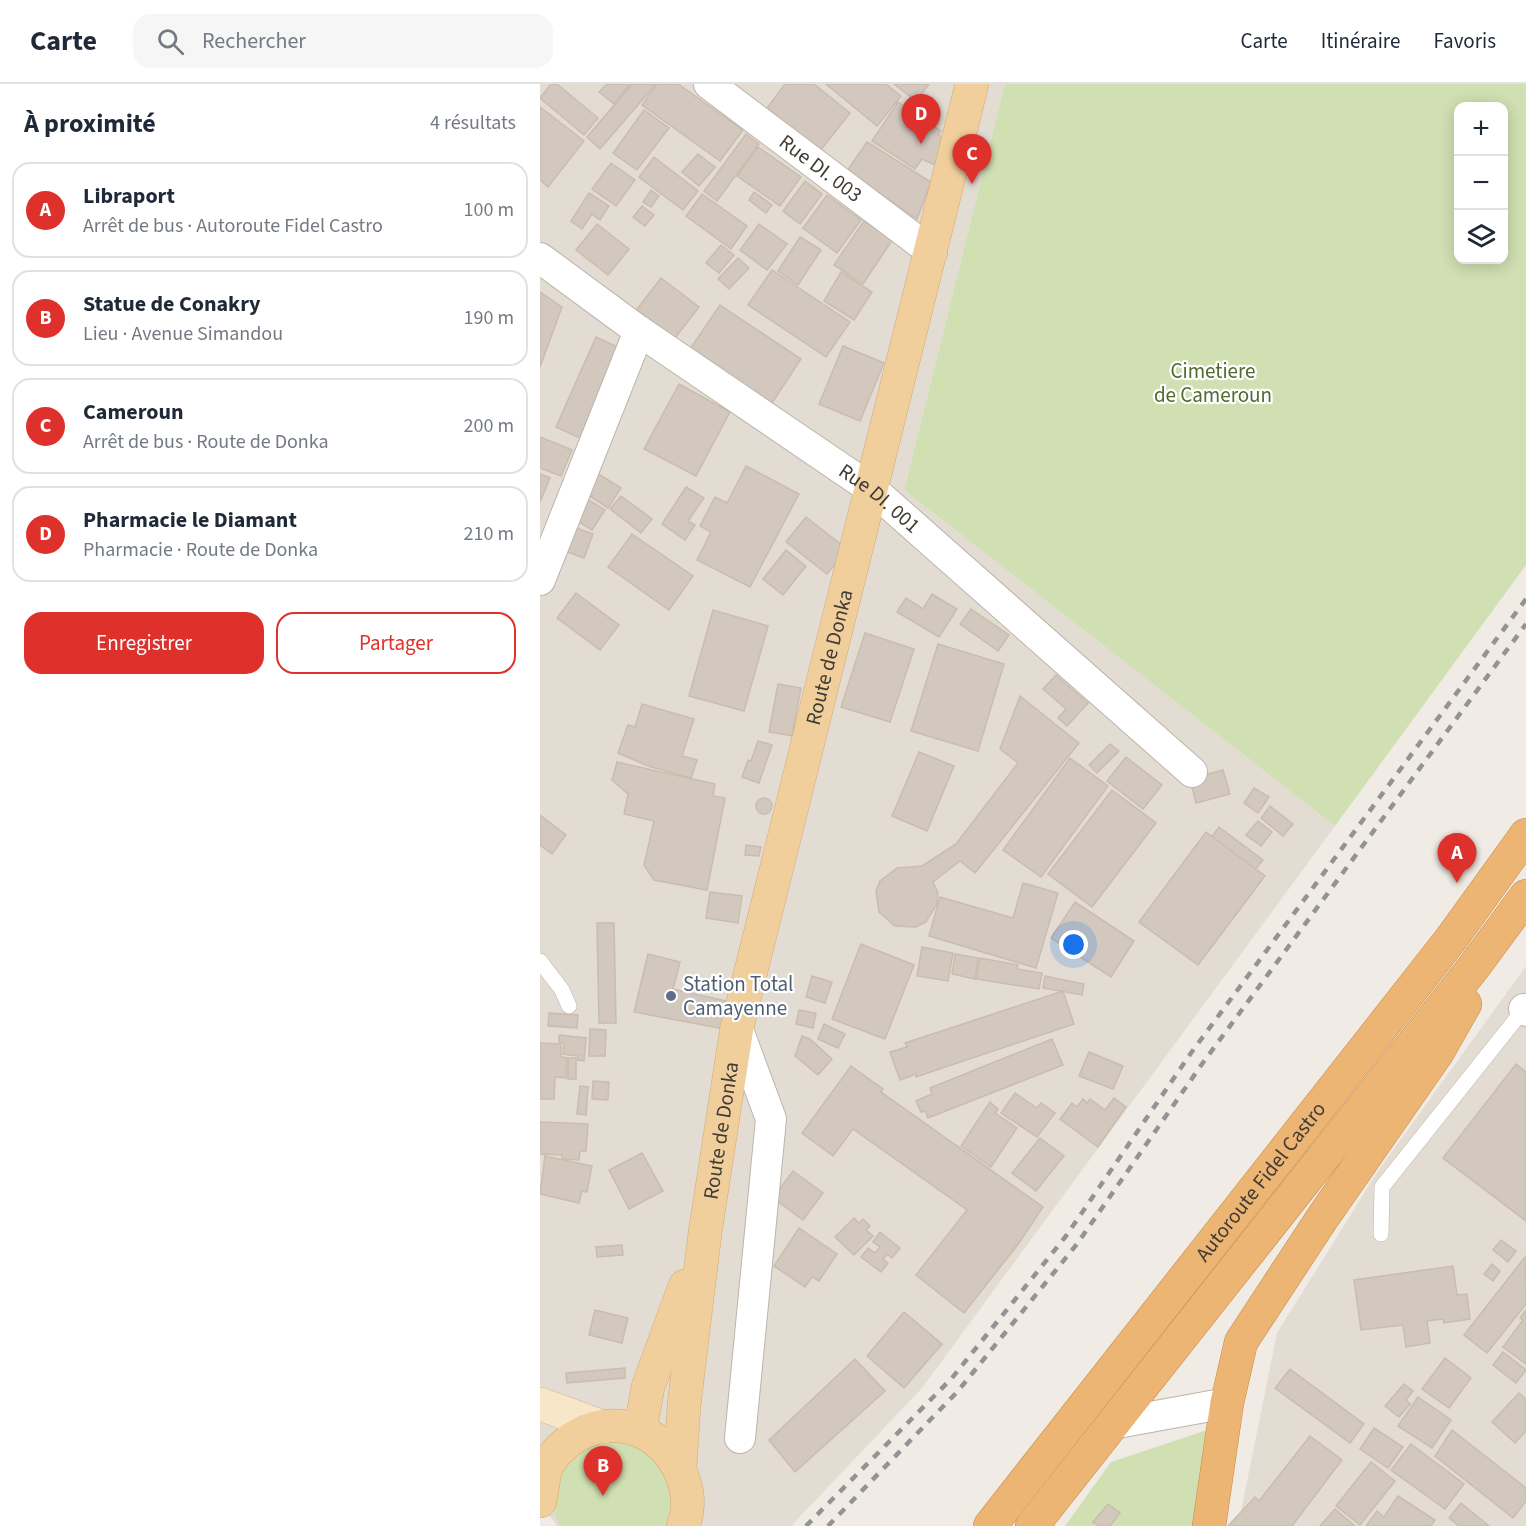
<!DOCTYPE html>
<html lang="fr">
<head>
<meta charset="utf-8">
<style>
	:root { --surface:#fff; --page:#f6f6f7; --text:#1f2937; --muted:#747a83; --line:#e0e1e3; --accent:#df312c }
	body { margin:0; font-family:"Source Sans 3",sans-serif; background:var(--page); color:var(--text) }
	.controls { position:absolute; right:18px; top:18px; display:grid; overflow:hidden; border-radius:12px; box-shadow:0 3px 15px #0003 }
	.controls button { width:54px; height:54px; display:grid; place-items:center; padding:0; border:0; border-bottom:2px solid var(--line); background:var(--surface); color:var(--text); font:30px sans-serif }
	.you { position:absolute; left:534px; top:861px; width:21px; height:21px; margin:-15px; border:4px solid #fff; border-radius:50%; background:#1a73e8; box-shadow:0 0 0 9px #1a73e833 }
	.badge { display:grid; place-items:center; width:39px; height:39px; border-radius:50%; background:var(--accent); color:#fff; font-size:20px; font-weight:700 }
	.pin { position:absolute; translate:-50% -50px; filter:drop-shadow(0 2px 3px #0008) }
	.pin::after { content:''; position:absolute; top:32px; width:21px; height:18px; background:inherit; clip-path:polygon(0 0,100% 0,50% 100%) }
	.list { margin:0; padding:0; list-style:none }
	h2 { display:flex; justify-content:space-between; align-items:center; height:78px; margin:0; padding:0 24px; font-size:26px }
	h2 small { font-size:20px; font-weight:400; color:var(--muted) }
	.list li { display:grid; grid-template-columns:39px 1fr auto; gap:18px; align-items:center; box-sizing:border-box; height:96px; margin:0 12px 12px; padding:0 12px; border:2px solid var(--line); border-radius:18px }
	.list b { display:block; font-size:22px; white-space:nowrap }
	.list p { margin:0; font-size:20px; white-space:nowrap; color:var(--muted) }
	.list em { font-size:20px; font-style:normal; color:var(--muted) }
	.actions { display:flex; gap:12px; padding:18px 24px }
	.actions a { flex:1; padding:14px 0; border:2px solid var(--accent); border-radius:18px; text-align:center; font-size:21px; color:var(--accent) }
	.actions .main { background:var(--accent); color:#fff }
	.icon { flex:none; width:33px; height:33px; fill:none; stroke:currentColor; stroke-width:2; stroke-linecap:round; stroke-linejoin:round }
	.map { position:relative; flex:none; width:986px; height:1442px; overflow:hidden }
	header { display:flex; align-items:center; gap:36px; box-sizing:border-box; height:84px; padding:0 30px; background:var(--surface); border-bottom:2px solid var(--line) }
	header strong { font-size:28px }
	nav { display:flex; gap:33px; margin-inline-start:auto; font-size:21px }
	.search { width:420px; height:54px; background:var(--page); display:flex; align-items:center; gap:15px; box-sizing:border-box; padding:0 21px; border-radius:18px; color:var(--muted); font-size:22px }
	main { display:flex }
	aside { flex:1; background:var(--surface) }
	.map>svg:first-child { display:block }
</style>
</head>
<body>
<header>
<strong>Carte</strong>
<div class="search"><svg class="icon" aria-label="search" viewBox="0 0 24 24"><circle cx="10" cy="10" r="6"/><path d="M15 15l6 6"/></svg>Rechercher</div>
<nav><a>Carte</a><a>Itinéraire</a><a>Favoris</a></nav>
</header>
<main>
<aside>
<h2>À proximité<small>4 résultats</small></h2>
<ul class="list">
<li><span class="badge">A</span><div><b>Libraport</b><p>Arrêt de bus · Autoroute Fidel Castro</p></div><em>100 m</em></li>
<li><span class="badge">B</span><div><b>Statue de Conakry</b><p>Lieu · Avenue Simandou</p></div><em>190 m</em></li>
<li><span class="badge">C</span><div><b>Cameroun</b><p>Arrêt de bus · Route de Donka</p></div><em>200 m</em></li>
<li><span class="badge">D</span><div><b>Pharmacie le Diamant</b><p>Pharmacie · Route de Donka</p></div><em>210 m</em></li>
</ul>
<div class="actions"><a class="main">Enregistrer</a><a>Partager</a></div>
</aside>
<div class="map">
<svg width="986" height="1442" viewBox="0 0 986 1442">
	<rect width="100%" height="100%" fill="#f0ebe4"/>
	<g fill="#e3dcd3">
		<polygon points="0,0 465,0 364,406 795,742 382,1304 251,1442 17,1442 0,1419"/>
		<polygon points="986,882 986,1442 698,1442 737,1249 838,1087"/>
	</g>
	<g fill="#d0e0b2" fill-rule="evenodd">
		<path d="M465 0H986V481L795 742 364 406ZM918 22H964V176H918Z"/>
		<polygon points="670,1345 655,1442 525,1442 571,1378"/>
		<path d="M77 1357 105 1365 132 1398 130 1442H20C14 1431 14 1422 16 1410 21 1377 44 1360 77 1357Z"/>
	</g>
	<g fill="#d3c8be" stroke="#cabcaf" stroke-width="1.5">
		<polygon points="11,0 17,0 58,34 44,51 0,14"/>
		<polygon points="67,0 90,0 74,20 59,8"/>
		<polygon points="92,0 116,0 60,65 47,53"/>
		<polygon points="117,0 138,0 203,46 180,77 102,21"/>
		<polygon points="245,0 274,0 310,29 280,67 227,24"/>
		<polygon points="286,0 346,0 361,12 337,42"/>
		<polygon points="354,0 389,0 376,17"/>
		<polygon points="358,18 401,47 398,51 408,56 395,81 382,75 375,85 332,57"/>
		<polygon points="0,23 44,57 8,103 0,96"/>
		<polygon points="104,26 129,44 97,86 73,69"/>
		<polygon points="206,50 219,60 177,117 164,107"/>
		<polygon points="327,58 391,98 377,135 307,87"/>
		<polygon points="218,63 261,93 240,122 197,92"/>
		<polygon points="158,70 175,83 159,102 142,88"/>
		<polygon points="114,73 158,107 143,126 99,93"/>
		<polygon points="71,79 95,96 76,122 52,105"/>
		<polygon points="265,97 282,110 260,140 243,127"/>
		<polygon points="111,106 119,112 111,123 103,118"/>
		<polygon points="214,108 232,121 226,129 209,116"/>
		<polygon points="49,109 69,122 60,136 52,130 42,145 31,137"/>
		<polygon points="162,110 207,142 191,165 146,132"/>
		<polygon points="287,111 321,136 297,169 263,144"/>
		<polygon points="102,122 114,131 105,142 93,133"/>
		<polygon points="324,137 353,155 323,200 294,181"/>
		<polygon points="57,140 89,165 68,191 36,166"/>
		<polygon points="219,140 247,160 227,186 200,166"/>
		<polygon points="260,153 281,166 258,201 238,187"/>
		<polygon points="181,161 194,171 179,189 166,179"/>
		<polygon points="198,174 209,184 189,205 178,195"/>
		<polygon points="232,186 310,238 286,273 208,221"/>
		<polygon points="301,188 332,208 314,236 284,217"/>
		<polygon points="121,194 159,223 132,258 94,229"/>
		<polygon points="0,208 22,223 0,283"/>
		<polygon points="180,221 261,275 232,319 150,265"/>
		<polygon points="56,253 84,266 44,356 16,343"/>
		<polygon points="303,262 344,279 320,337 279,320"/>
		<polygon points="139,300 190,328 156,392 104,365"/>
		<polygon points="0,353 32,366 21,392 0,384"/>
		<polygon points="206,382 259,410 210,503 157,476 171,448 160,442 175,413 187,419"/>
		<polygon points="52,386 81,404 68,424 39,405"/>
		<polygon points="0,390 10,394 0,418"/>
		<polygon points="146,403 164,414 148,437 155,441 145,456 122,440"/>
		<polygon points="42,412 65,426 52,446 29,432"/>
		<polygon points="81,412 112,435 101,449 70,425"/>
		<polygon points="266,433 307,465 287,490 246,458"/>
		<polygon points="30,442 53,450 44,474 22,466"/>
		<polygon points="92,450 153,492 129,526 68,483"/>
		<polygon points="246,466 266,482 243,511 223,495"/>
		<polygon points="36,509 79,541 60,566 17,534"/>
		<polygon points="392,510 417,525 399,553 357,528 366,514 383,525"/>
		<polygon points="431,525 469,551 458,567 420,540"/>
		<polygon points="173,526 228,542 204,627 149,612"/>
		<polygon points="325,549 374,565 350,638 301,623"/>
		<polygon points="398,560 464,580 438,667 371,647"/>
		<polygon points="516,591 548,619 527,642 518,634 526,625 503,605"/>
		<polygon points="238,600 261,604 252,652 229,648"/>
		<polygon points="480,612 539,659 435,789 420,777 393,798 398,809 397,820 386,838 376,843 355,842 339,828 336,807 340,797 357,784 382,782 416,760 478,679 460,665"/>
		<polygon points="102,620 154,635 142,672 157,676 151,694 108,682 78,669 88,641 95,643"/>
		<polygon points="218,657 232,661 219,699 202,693 208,676 211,677"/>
		<polygon points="570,660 579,667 557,689 549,681"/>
		<polygon points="379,668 414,682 387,747 352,732"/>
		<polygon points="586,673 622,701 603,725 567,697"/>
		<polygon points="530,674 568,702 501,793 463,766"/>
		<polygon points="77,678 175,700 173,712 185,714 167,806 114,796 104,781 114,737 84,730 88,710 72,696"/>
		<polygon points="683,686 690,710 656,719 650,695"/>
		<polygon points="714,704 729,713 718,729 704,719"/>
		<polygon points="572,706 616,739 552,823 508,790"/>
		<circle cx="224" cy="722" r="8"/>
		<polygon points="730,722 753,740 743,752 721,734"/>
		<polygon points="0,731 26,751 12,770 0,761"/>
		<polygon points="718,737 732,748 721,762 706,751"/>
		<polygon points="679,743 723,776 715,786 671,754"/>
		<polygon points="666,748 725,792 658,881 599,838"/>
		<polygon points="206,761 221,763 219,772 205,771"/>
		<polygon points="483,799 518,809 496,884 389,852 400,813 473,834"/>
		<polygon points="170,808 202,812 198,839 166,834"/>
		<polygon points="535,818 594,857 571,893 511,854"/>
		<polygon points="57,839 74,839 76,939 59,939"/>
		<polygon points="321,860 374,881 345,955 292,935"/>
		<polygon points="382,863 413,869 408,897 377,892"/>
		<polygon points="108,870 140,878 133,905 195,919 189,946 94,928"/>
		<polygon points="415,870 438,874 435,895 412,890"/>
		<polygon points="440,874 478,881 477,885 502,889 499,905 436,895"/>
		<polygon points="272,892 292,898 285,919 266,913"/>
		<polygon points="505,892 544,900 542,911 503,904"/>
		<polygon points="523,907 534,940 376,993 376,990 360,996 350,968 367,963 365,959"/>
		<polygon points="259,926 276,929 273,944 256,940"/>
		<polygon points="9,929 38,931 37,944 8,942"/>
		<polygon points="284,940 305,950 298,964 278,955"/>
		<polygon points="50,945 66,946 65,972 49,972"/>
		<polygon points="19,951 46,954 44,977 38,976 38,972 23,970 24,959 19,958"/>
		<polygon points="262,952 270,955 292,975 278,991 255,972"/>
		<polygon points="512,955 523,981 388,1034 385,1027 381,1028 376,1017 392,1010 390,1004"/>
		<polygon points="0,959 21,960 21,973 27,974 26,994 15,993 14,1015 0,1015"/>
		<polygon points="549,968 583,982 573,1005 539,992"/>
		<rect x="28" y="974" width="8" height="21"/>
		<polygon points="976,980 986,988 986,1137 903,1074"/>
		<polygon points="311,982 343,1005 341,1008 503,1123 479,1159 424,1229 376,1191 427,1126 313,1045 293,1072 262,1049"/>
		<polygon points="53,997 69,998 68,1016 52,1015"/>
		<polygon points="40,1002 48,1003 46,1031 37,1030"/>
		<polygon points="475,1009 497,1024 501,1019 515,1029 497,1053 461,1029"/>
		<polygon points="574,1014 586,1023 558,1063 520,1035 532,1019 537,1023 543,1015 547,1019 550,1015 565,1026"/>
		<polygon points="450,1018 458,1025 455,1029 477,1044 451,1083 421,1062"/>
		<polygon points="0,1038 48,1040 46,1067 40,1067 39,1076 22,1075 22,1071 0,1070"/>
		<polygon points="500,1054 524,1072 496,1107 472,1089"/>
		<polygon points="102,1069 123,1107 89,1125 69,1086"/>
		<polygon points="5,1072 52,1082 47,1108 42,1107 39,1119 0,1110"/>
		<polygon points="253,1087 283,1109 263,1136 233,1114"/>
		<polygon points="314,1134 319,1139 323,1135 330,1142 326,1146 333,1152 314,1171 295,1153"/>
		<polygon points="259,1144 297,1170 279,1197 272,1193 265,1203 234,1182"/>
		<polygon points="340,1148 360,1164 352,1174 347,1170 343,1176 348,1179 341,1188 321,1173 328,1164 335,1169 340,1163 333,1158"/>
		<polygon points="961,1156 976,1167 968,1178 953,1166"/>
		<polygon points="82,1161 83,1171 57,1173 56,1163"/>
		<polygon points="985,1173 986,1220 947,1269 924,1251"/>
		<polygon points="952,1180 960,1187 953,1197 944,1190"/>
		<polygon points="913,1182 917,1211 927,1210 930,1235 904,1239 903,1235 887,1237 890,1259 866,1263 863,1241 821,1246 814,1196"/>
		<polygon points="55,1226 88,1234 82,1259 49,1251"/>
		<polygon points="986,1226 986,1280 963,1263 983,1236 980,1234"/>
		<polygon points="364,1228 402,1260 364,1304 327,1272"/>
		<polygon points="963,1268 986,1286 976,1299 953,1281"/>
		<polygon points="905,1274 931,1294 909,1324 882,1305"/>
		<polygon points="315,1275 345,1307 255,1388 229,1356"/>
		<polygon points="85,1284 85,1294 27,1299 26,1289"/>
		<polygon points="750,1285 824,1340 810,1359 735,1304"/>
		<polygon points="864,1300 873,1307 866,1316 870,1320 859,1333 845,1322"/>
		<polygon points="979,1309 986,1315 986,1347 975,1359 952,1338"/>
		<polygon points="878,1313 911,1336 892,1364 858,1342"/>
		<polygon points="834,1344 863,1363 848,1384 820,1365"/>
		<polygon points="912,1346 986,1404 986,1417 973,1434 895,1372"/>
		<polygon points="770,1352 802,1376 752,1442 688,1442 715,1413 719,1417"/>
		<polygon points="871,1360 924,1400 905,1425 851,1386"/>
		<polygon points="831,1378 855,1397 820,1441 796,1422"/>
		<polygon points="858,1412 895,1436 891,1442 826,1442 837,1427 844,1433"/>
		<polygon points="921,1419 949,1442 919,1442 909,1434"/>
		<polygon points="568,1420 580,1429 570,1442 559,1442 553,1438"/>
		<polygon points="795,1425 815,1442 780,1442"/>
	</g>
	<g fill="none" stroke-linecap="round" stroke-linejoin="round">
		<g stroke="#bdb4ab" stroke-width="16">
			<g id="lane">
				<polyline points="0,877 22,906 29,922"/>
				<polyline points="841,1150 842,1103 984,925"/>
			</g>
		</g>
		<g stroke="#bdb4ab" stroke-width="32">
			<g id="street">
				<path id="s1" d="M169 0 392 168"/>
				<path id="s2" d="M0 174 99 247 333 406 652 688"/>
				<polyline points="0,496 99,247"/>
				<polyline points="984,925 986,927"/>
				<polyline points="197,943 231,1035 200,1354"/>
				<polyline points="572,1340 687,1319"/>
			</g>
		</g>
		<g stroke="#cdba9b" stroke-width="34">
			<polyline id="secondary" points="0,1320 63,1343"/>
		</g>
		<g stroke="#d4a96e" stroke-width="34">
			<g id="primary">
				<polyline points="100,1347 108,1303 145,1202"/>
				<path id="s3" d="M140 1383 144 1321 165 1149 197 943 432 0"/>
				<path d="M0 1417C2 1407 3 1395 6 1385 10 1374 20 1364 29 1357 76 1323 131 1349 145 1401 149 1413 148 1431 143 1442"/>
			</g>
		</g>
		<g stroke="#c98945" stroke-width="34">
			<g id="highway">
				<path id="s4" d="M450 1442 911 855 986 751"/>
				<polyline points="492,1442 936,880 986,812"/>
				<polyline points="669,1442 687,1319 701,1258 783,1133 897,969 925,920"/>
			</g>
		</g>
		<use href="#lane" stroke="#fff" stroke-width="15"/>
		<use href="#street" stroke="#fff" stroke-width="30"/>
		<use href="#secondary" stroke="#f7e6c7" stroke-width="33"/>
		<use href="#primary" stroke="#f1cf9c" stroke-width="33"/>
		<use href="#highway" stroke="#ecb573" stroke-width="33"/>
		<g stroke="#939393" stroke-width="4.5" stroke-dasharray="8 8" stroke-linecap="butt">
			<polyline points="266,1442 412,1294 526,1152 651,969 986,515"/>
			<polyline points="288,1442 418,1307 537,1160 662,980 986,540"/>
		</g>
	</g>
	<circle fill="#5c6f8a" stroke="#fff" stroke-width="2" cx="131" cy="912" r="6"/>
	<g text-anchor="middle" stroke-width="4.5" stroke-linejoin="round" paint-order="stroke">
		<g font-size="21" fill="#413b35" stroke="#fff">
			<text dy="7" stroke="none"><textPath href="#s1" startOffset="140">Rue DI. 003</textPath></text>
			<text dy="7" stroke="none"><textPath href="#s2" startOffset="416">Rue DI. 001</textPath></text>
			<text dy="7" stroke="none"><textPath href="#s3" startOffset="825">Route de Donka</textPath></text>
			<text dy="7" stroke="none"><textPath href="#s3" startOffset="339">Route de Donka</textPath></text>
			<text dy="7" stroke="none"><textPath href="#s4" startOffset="438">Autoroute Fidel Castro</textPath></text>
		</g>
		<g font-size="21" fill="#4e6b30" stroke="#fff">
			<text x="673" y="294">Cimetiere<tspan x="673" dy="24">de Cameroun</tspan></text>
		</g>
		<g font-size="21" fill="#4e5e75" stroke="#fff" text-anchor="start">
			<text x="143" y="907">Station Total<tspan x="143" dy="24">Camayenne</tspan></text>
		</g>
	</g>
</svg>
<div class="controls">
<button>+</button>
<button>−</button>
<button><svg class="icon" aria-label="layers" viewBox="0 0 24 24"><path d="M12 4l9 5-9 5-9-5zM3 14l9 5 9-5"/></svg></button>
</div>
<div class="you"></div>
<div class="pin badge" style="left:917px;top:799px">A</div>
<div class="pin badge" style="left:63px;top:1412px">B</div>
<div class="pin badge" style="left:432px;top:100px">C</div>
<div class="pin badge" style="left:381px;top:60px">D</div>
</div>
</main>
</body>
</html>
